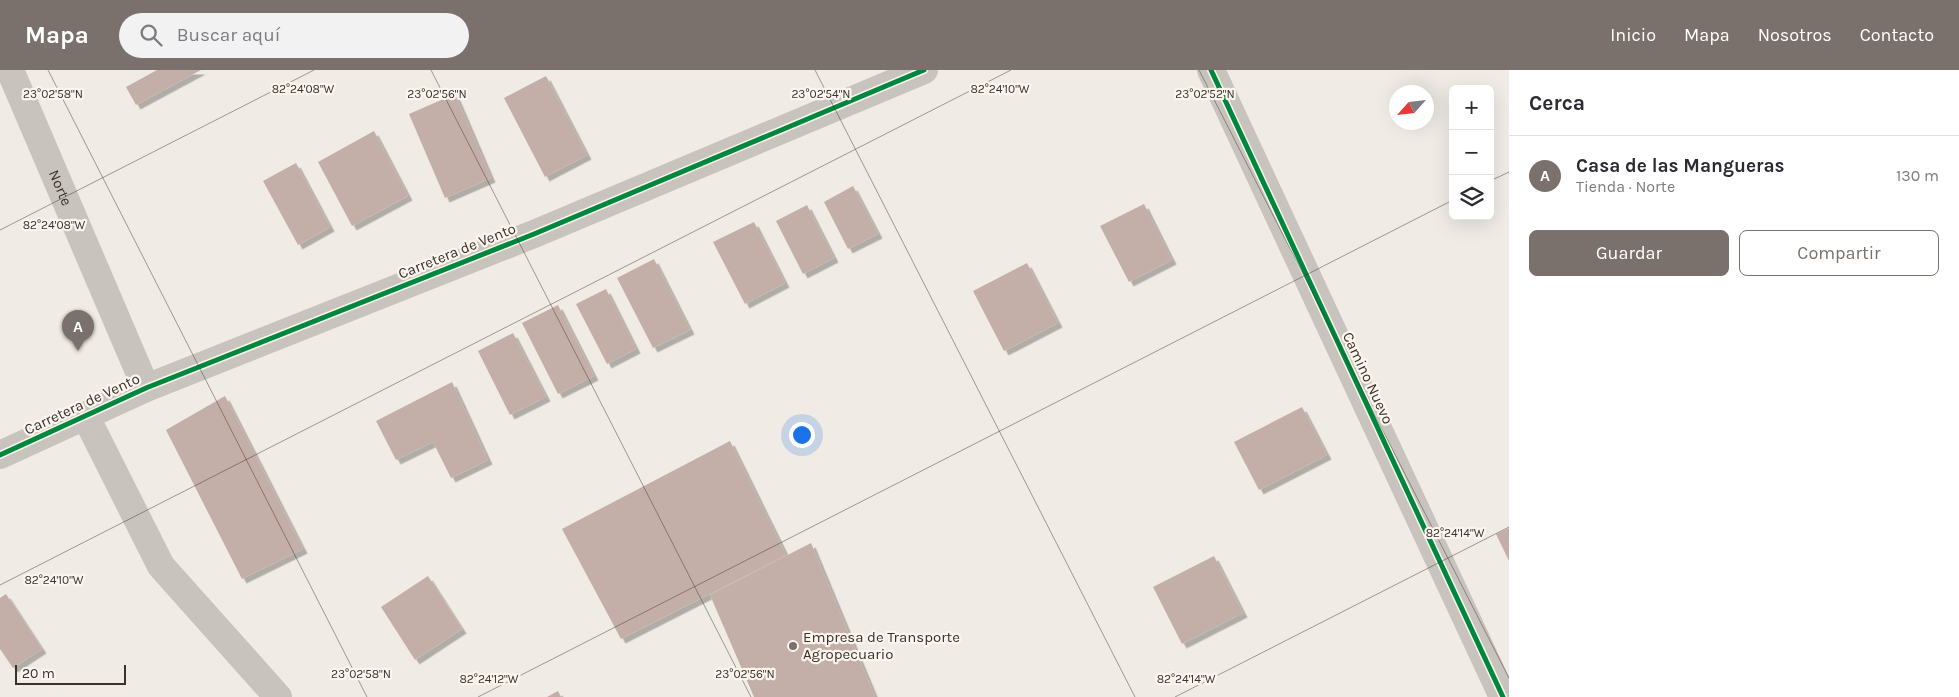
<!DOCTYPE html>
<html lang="es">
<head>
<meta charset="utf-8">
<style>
	:root { --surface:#fff; --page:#f2f2f3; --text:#2b2b33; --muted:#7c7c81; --line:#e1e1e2; --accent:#7a716c }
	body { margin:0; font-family:Karla,sans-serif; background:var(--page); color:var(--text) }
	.controls { position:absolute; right:15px; top:15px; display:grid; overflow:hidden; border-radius:8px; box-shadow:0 5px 20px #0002 }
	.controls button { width:45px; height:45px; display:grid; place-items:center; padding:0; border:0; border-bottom:1px solid var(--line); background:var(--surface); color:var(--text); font:25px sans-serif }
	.compass { position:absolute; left:1389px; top:15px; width:45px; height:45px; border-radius:50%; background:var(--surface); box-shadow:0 5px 20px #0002; rotate:243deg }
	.scale { position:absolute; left:15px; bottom:12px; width:111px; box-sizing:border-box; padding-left:5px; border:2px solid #3b302b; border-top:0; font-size:14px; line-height:18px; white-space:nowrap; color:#3b302b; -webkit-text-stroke:4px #fbf5ee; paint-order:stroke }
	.you { position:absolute; left:801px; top:364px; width:18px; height:18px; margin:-12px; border:4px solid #fff; border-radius:50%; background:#1a73e8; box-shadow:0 0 0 8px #1a73e833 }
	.badge { display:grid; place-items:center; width:32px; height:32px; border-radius:50%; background:var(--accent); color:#fff; font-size:16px; font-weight:700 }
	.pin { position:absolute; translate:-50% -41px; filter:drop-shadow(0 1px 2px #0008) }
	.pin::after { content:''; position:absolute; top:26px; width:18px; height:15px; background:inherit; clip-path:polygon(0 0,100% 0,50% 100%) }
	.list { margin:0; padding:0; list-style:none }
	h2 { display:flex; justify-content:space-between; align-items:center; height:65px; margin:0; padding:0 20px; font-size:21px }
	h2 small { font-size:16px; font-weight:400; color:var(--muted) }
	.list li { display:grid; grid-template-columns:32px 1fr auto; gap:15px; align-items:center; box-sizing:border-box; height:80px; padding:0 20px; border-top:1px solid var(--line) }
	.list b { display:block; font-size:19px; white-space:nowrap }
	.list p { margin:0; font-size:16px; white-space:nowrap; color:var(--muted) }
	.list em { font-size:16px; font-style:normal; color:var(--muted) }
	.actions { display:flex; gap:10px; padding:15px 20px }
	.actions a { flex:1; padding:11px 0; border:1px solid var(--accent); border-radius:8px; text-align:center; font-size:18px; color:var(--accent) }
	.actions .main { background:var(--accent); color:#fff }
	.icon { flex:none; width:28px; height:28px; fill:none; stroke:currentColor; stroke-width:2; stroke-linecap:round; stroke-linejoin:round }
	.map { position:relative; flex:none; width:1509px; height:627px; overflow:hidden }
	header { display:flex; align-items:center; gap:30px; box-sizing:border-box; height:70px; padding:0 25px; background:var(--accent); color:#fff }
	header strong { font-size:24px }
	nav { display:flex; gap:28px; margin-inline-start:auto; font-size:18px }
	.search { width:350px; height:45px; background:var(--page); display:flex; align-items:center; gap:12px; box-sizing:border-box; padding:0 18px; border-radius:28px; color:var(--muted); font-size:19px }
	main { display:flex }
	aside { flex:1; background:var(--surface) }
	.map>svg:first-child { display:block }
</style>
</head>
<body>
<header>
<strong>Mapa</strong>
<div class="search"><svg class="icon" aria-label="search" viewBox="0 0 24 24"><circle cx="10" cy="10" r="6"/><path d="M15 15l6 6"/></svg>Buscar aquí</div>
<nav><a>Inicio</a><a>Mapa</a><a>Nosotros</a><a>Contacto</a></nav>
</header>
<main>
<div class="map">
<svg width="1509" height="627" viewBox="0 0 1509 627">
	<defs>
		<filter id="shadow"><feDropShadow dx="4.5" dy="4.5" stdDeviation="0" flood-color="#0004"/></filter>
	</defs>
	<rect width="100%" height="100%" fill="#f0ebe5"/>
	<g fill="#c3afa7" filter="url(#shadow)">
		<polygon points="157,0 201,0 136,35 126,17"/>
		<polygon points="546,6 587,85 545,107 504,28"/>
		<polygon points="455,24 491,108 445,128 409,44"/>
		<polygon points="374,61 408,126 352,156 318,92"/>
		<polygon points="296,93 330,157 298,175 263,111"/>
		<polygon points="853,116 878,164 848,179 824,132"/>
		<polygon points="1144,134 1172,190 1129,212 1100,156"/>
		<polygon points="807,135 834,188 803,204 776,151"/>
		<polygon points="754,152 785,213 745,234 713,172"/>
		<polygon points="654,189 690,260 653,278 617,208"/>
		<polygon points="1027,193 1058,253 1004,281 973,221"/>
		<polygon points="606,219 636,279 607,294 576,234"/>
		<polygon points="558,235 594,306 558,324 522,253"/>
		<polygon points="513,263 546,327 510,345 478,281"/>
		<polygon points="452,312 488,390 451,408 433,372 396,390 376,351"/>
		<polygon points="225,326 303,479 242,509 166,360"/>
		<polygon points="1302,337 1327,385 1259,420 1234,372"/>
		<polygon points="730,371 786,485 621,569 562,459"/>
		<polygon points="1509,458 1509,491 1496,464"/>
		<polygon points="811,473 875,627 754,627 710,525"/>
		<polygon points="1214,486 1243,543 1182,574 1153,517"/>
		<polygon points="428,506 462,559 415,590 381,537"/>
		<polygon points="6,524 42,579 13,598 0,579 0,528"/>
		<polygon points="558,621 561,627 547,627"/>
	</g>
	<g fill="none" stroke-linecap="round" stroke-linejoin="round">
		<g stroke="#c9c3be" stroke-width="28">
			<path id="s1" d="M10 0 146 318"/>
			<polyline points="1211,0 1503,627"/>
			<polyline points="86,347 161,496 278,627"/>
			<polyline points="0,385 146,318 534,164 924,0"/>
		</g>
		<g stroke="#fbf5ee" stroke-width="8">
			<g id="cycleway">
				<polyline points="1211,0 1503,627"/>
				<polyline points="0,385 146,318 534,164 924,0"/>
			</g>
		</g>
		<use href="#cycleway" stroke="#00873e" stroke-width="5"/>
	</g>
	<path fill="none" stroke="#3b302b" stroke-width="1" stroke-opacity="0.45" d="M48 0 367 627M431 0 751 627M815 0 1135 627M1199 0 1509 608M1490 111 1509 102M0 160 314 0M0 515 1011 0M478 627 1453 130M1175 627 1509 457"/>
	<circle fill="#7a716c" stroke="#fbf5ee" stroke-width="2" cx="793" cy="576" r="5"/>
	<g text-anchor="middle" stroke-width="4.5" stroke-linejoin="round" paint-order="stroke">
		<g font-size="15" fill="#3b302b" stroke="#fbf5ee">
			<text dy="5" stroke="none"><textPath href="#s1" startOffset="128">Norte</textPath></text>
			<text transform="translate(457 181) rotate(-22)" y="5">Carretera de Vento</text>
			<text transform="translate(1368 308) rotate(65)" y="5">Camino Nuevo</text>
			<text transform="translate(82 334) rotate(-25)" y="5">Carretera de Vento</text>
		</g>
		<g font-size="15" fill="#3b302b" stroke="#fbf5ee" text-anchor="start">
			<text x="803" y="572">Empresa de Transporte<tspan x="803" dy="17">Agropecuario</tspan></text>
		</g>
	</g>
	<g font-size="12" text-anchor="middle" fill="#3b302b" stroke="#fbf5ee" stroke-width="4.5" stroke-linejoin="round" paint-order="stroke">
		<text x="303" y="23">82°24'08"W</text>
		<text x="1000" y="23">82°24'10"W</text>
		<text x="53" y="28">23°02'58"N</text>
		<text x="437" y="28">23°02'56"N</text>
		<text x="821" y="28">23°02'54"N</text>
		<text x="1205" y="28">23°02'52"N</text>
		<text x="54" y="159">82°24'08"W</text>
		<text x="1455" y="467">82°24'14"W</text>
		<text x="54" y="514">82°24'10"W</text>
		<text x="361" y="608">23°02'58"N</text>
		<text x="745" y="608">23°02'56"N</text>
		<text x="489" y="613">82°24'12"W</text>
		<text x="1186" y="613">82°24'14"W</text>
	</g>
</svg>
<div class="controls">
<button>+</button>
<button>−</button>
<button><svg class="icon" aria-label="layers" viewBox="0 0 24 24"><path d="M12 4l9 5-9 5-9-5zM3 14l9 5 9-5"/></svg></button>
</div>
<svg class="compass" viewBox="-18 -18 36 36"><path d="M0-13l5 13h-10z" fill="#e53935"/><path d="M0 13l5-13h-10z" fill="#7c7c81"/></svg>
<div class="scale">20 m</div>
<div class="you"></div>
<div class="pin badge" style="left:78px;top:281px">A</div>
</div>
<aside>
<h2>Cerca<small></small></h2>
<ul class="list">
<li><span class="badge">A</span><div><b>Casa de las Mangueras</b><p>Tienda · Norte</p></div><em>130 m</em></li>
</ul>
<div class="actions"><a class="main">Guardar</a><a>Compartir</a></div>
</aside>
</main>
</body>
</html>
